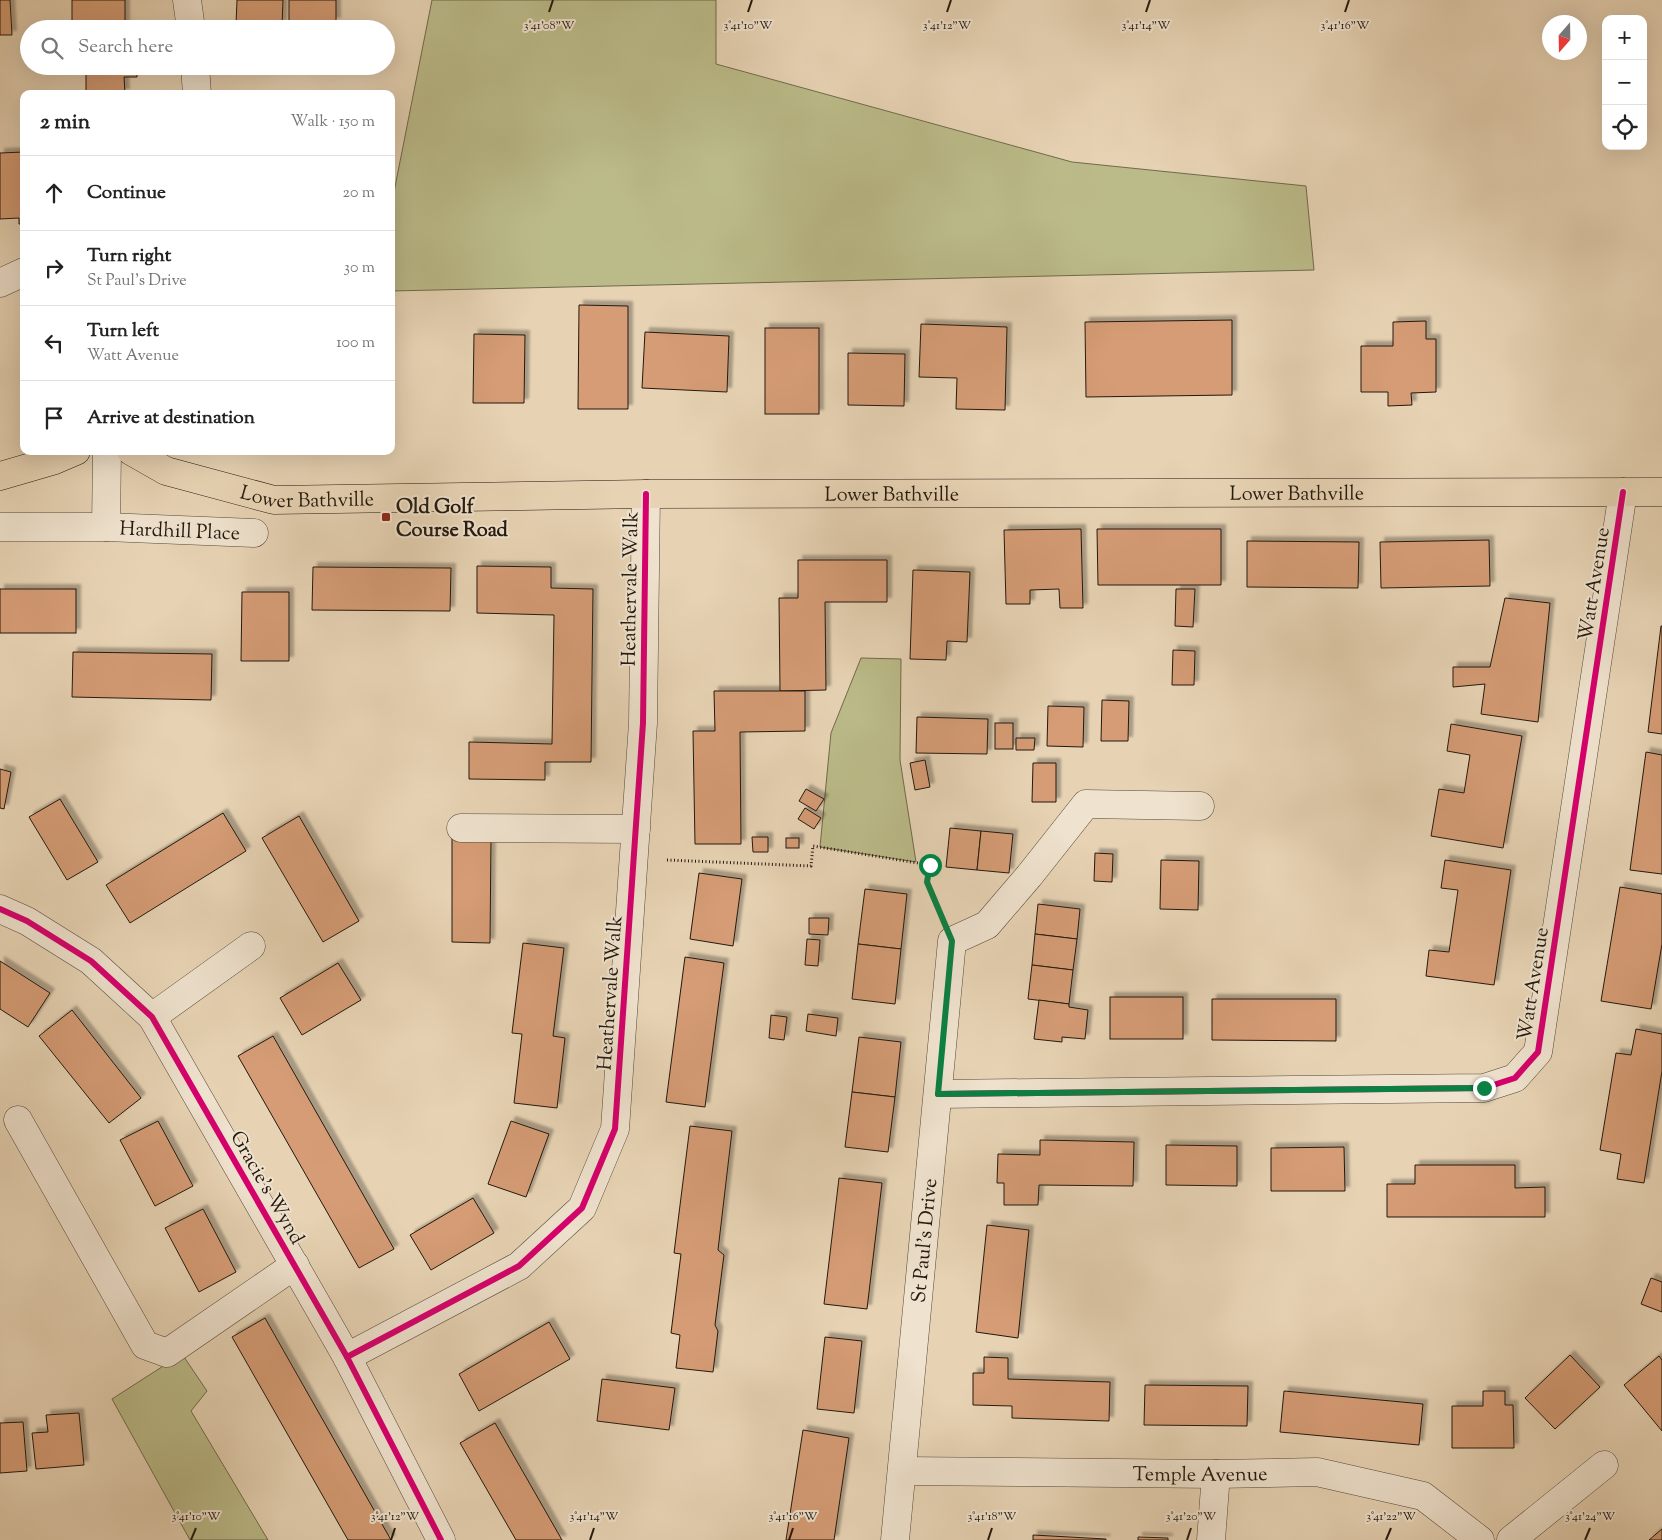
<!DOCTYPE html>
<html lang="en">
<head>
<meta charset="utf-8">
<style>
	:root { --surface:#fff; --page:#f2f2f2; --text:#222; --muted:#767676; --line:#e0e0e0 }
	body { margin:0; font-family:"Sorts Mill Goudy",serif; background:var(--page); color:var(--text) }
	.controls { position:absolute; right:15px; top:15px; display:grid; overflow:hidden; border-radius:10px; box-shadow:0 5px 20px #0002 }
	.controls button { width:45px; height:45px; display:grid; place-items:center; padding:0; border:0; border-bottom:1px solid var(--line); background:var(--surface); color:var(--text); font:25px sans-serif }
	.compass { position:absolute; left:1542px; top:15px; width:45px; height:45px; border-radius:50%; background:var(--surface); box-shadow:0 5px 20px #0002; rotate:200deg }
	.stop { position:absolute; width:15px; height:15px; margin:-11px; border:4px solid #0b8043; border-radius:50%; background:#fff }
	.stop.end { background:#0b8043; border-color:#fff; box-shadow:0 1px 5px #0008 }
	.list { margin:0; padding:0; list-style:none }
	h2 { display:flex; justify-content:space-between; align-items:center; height:65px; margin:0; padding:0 20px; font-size:21px }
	h2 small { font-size:16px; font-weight:400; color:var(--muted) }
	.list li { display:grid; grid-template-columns:32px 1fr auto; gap:15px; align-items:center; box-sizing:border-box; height:75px; padding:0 20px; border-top:1px solid var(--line) }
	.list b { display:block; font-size:19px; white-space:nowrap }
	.list p { margin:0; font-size:16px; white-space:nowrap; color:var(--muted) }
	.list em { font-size:16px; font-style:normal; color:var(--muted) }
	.icon { flex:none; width:28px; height:28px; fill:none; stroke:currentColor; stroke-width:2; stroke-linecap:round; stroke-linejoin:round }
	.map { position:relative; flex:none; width:1662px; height:1540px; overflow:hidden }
	.search { position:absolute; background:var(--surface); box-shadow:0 5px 20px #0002; left:20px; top:20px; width:375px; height:55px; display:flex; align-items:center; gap:12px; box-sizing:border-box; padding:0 18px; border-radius:28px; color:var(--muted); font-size:19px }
	.panel { position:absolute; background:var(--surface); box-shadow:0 5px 20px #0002; left:20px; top:90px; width:375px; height:365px; border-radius:10px }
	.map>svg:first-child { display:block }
</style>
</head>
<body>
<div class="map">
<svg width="1662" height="1540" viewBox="0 0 1662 1540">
	<defs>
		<filter id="shadow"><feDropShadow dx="4.5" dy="-4.5" stdDeviation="1" flood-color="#0004"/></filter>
	</defs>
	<rect width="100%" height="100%" fill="#e7d3b4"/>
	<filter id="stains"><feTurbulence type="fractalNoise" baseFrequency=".004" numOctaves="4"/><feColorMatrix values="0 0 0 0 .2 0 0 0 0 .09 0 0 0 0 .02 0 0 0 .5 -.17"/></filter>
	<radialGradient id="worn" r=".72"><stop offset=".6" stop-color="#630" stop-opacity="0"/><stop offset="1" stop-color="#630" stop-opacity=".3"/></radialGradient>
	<g fill="#bbbb89" stroke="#6f6a4c">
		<polygon points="432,0 716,0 716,64 1072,162 1306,186 1314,270 391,291 391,207"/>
		<polygon points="861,658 901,659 900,760 916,862 820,847 831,733"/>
		<polygon points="182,1354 207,1391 191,1411 268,1540 190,1540 112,1399"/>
	</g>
	<g fill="#d59c74" stroke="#23190f" filter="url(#shadow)">
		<polygon points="0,0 10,0 12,35 0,35"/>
		<rect x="72" y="0" width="53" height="29"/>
		<polygon points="237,0 283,0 282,25 236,24"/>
		<rect x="289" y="0" width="47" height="22"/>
		<polygon points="86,66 137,66 137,77 124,77 125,93 86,94"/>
		<polygon points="24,152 24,224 19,224 19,218 0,219 0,153"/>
		<polygon points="579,305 628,306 628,409 578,409"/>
		<polygon points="1232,320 1232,395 1086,397 1085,322"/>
		<polygon points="1426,321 1426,339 1436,339 1436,392 1411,393 1412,405 1388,406 1388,392 1361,392 1361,346 1393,346 1393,322"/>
		<polygon points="921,324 1007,327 1005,410 956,409 957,378 919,377"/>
		<rect x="765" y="328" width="54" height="86"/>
		<polygon points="645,332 729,336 727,392 642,388"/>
		<polygon points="474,334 525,335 524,403 473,403"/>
		<polygon points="848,353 905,354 904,406 848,405"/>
		<polygon points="1081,529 1083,608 1060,608 1059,589 1030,590 1030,604 1006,604 1004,530"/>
		<polygon points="1097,529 1221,529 1221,585 1098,585"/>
		<polygon points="1489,540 1490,586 1381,588 1380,542"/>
		<polygon points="1247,541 1359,542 1358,588 1247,587"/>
		<polygon points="798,560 887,560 887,602 825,602 826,690 780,691 779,598 798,598"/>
		<polygon points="477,566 551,567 551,588 593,589 591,762 545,762 545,780 469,779 469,742 552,744 554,615 477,613"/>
		<polygon points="313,567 451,568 450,611 312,610"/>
		<polygon points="913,570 970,572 967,642 947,641 946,660 910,659"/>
		<rect x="0" y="589" width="76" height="44"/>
		<polygon points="1176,589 1195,589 1193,627 1175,626"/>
		<polygon points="242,592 289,592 289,661 241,661"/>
		<polygon points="1505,598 1550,603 1538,722 1481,714 1485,684 1453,687 1453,667 1490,667"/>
		<polygon points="1661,626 1662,626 1662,734 1648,732"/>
		<polygon points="1173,650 1195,651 1194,685 1172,685"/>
		<polygon points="73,652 212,654 211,700 72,697"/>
		<polygon points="714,691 805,691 805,731 740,732 741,844 695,844 693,731 715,731"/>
		<polygon points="1102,700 1129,701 1128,741 1101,741"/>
		<polygon points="1048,706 1084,707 1083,747 1047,746"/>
		<polygon points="917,717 988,719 987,754 916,753"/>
		<rect x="995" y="723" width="18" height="26"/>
		<polygon points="1451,724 1522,736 1503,848 1431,836 1439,789 1464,793 1470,755 1447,751"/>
		<polygon points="1016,738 1035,738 1034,750 1016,750"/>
		<polygon points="1646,752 1662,755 1662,874 1630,870"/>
		<polygon points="925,760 930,787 915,790 910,763"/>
		<polygon points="1033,763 1056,763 1056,802 1032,802"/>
		<polygon points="0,769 11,772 4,809 0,808"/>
		<polygon points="806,789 824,799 816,811 799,801"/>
		<polygon points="60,799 98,862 67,880 29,817"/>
		<polygon points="805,808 821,818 814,829 798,819"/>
		<polygon points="223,813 246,851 130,923 106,885"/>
		<polygon points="299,816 359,921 323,942 262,838"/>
		<polygon points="950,828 981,831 977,870 946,867"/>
		<polygon points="981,831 1013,834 1009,873 977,870"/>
		<polygon points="452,837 491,837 490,943 452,942"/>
		<polygon points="752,837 768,837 768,852 753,852"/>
		<rect x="786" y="838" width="13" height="10"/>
		<polygon points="1095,853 1113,854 1112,882 1094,881"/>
		<polygon points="1161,860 1199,861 1198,910 1160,909"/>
		<polygon points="1445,860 1511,870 1494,985 1426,976 1429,950 1449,952 1458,890 1441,888"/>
		<polygon points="699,873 742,879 733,946 690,939"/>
		<polygon points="1620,887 1662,894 1662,944 1651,1009 1601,1001"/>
		<polygon points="865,889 907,894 901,949 858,944"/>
		<polygon points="1038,904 1080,909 1077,939 1035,934"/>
		<polygon points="809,918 829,918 828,935 809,934"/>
		<polygon points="1035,934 1077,939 1073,970 1032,965"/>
		<polygon points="807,939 820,940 818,966 805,965"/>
		<polygon points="523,943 564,948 553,1036 565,1038 557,1108 514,1103 522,1034 512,1033"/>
		<polygon points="858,944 901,949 895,1004 852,999"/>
		<polygon points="685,957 724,963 705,1107 666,1102"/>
		<polygon points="0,961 50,993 28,1027 0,1009"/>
		<polygon points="338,963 361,1000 302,1035 280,998"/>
		<polygon points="1032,965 1073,970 1069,1004 1028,999"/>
		<rect x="1110" y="997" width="73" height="42"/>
		<polygon points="1212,999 1336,999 1336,1041 1212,1040"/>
		<polygon points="1039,1000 1069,1004 1069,1007 1088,1010 1085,1039 1062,1037 1062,1042 1034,1039"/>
		<polygon points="72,1010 141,1098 109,1123 39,1036"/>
		<polygon points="808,1014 838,1018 836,1036 806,1031"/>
		<polygon points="771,1015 787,1017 784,1040 769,1038"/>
		<polygon points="1636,1029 1662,1034 1662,1071 1644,1183 1617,1179 1621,1154 1600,1150 1616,1053 1631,1055"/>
		<polygon points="273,1036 394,1249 359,1268 238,1056"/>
		<polygon points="859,1037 901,1042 895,1097 852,1092"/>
		<polygon points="852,1092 895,1097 888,1152 845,1147"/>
		<polygon points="158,1121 193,1186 155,1206 120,1140"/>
		<polygon points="511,1121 549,1134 526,1197 488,1184"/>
		<polygon points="690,1126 732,1131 718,1250 724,1255 715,1325 718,1331 713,1372 676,1368 680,1335 671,1333 681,1254 674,1253"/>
		<polygon points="1040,1140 1134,1142 1133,1186 1039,1185 1038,1205 1004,1205 1004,1183 997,1183 998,1154 1040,1155"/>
		<polygon points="1166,1145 1237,1146 1237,1186 1166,1185"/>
		<polygon points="1344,1147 1345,1191 1271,1191 1271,1148"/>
		<polygon points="1415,1165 1515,1165 1515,1188 1545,1187 1545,1217 1387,1217 1387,1184 1415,1184"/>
		<polygon points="839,1178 882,1183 867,1309 824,1304"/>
		<polygon points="473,1198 494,1233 431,1270 410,1235"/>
		<polygon points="203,1209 236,1272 199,1292 165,1228"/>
		<polygon points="987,1225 1029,1230 1018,1338 976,1332"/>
		<polygon points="1651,1278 1662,1282 1662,1312 1641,1304"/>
		<polygon points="265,1318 391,1540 348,1540 232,1337"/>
		<polygon points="549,1322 570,1359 479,1411 459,1374"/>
		<polygon points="825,1337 862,1341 854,1413 817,1409"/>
		<polygon points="1570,1355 1600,1387 1555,1429 1525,1398"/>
		<polygon points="1659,1356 1662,1360 1662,1431 1624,1385"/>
		<polygon points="984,1357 1008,1358 1008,1379 1110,1382 1109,1421 1012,1418 1012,1406 973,1405 973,1373 984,1373"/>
		<polygon points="602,1379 675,1388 669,1430 597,1421"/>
		<polygon points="1145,1385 1248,1386 1247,1426 1144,1425"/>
		<polygon points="1284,1391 1423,1404 1419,1445 1280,1432"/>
		<polygon points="1483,1391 1505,1391 1505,1405 1513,1405 1514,1448 1452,1448 1452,1406 1483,1406"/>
		<polygon points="79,1413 84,1465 36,1469 32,1433 48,1432 46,1415"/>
		<polygon points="23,1422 27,1471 0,1473 0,1423"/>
		<polygon points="495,1423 562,1540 516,1540 460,1443"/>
		<polygon points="803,1430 849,1438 834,1540 786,1540"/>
		<polygon points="1662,1529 1662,1540 1649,1540"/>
		<polygon points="1033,1535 1106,1539 1106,1540 1033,1540"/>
		<polygon points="1138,1537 1168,1538 1168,1540 1138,1540"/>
	</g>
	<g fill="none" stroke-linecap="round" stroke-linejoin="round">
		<g stroke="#544838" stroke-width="29">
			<g id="minor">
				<polyline points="187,0 191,29"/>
				<polyline points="195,66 197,94"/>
				<polyline points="0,283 24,272"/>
				<path id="s1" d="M0 527H106L254 533"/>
				<polyline points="106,527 107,451"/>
				<polyline points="461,828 636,829"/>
				<polyline points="0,909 27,921 91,961 152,1017 347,1357 441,1540"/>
				<polyline points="152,1017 251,946"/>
				<polyline points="938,1094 1484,1088 1515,1078 1538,1052 1623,492"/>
				<polyline points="18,1120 145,1345 167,1353 295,1265"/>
				<polyline points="347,1357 519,1266 582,1208 615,1129 643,723 646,494"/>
				<path id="s2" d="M902 1471 1216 1474 1317 1472 1423 1496 1480 1540"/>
				<path id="s3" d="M895 1540 952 941 987 925 1029 876 1086 804 1200 806"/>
				<polyline points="1211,1540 1216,1474"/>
				<polyline points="1511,1540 1604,1465"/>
			</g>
		</g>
		<g stroke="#23190f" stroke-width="29">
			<g id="major">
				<path id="s4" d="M131 451 166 471 274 500 646 494 1662 492"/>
				<polyline points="0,476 55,460 76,451"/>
			</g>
		</g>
		<polyline stroke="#23190f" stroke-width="3" stroke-dasharray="1 2.5" stroke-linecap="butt" points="667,860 811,866 813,846 930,865 927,882 939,911"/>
		<use href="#minor" stroke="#efe2ce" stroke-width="28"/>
		<use href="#major" stroke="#e7d3b4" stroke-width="28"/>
		<g stroke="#efe2ce" stroke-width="9">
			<g id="cycleway">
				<polyline points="0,909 27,921 91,961 152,1017 347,1357 441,1540"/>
				<polyline points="938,1094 1484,1088 1515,1078 1538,1052 1623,492"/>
				<polyline points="347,1357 519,1266 582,1208 615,1129 643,723 646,494"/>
			</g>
		</g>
		<use href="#cycleway" stroke="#d6006c" stroke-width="6"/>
	</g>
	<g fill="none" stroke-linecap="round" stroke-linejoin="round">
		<polyline stroke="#0b8043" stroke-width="6" points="930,865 927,882 952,941 938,1094 1484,1088"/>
	</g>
	<path fill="none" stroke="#23190f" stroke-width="2" d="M549 12 553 0M748 12 752 0M947 12 951 0M1146 12 1150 0M1345 12 1349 0M191 1540 196 1528M391 1540 395 1528M590 1540 594 1528M789 1540 793 1528M988 1540 992 1528M1187 1540 1191 1528M1386 1540 1391 1528M1585 1540 1590 1528"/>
	<rect fill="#8f2418" stroke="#efe2ce" stroke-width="2" x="381" y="512" width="10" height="10" rx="2.5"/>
	<g text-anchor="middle" stroke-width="4" stroke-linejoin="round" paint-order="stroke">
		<g font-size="20" fill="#23190f" stroke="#efe2ce">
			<text dy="7" stroke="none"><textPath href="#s4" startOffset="185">Lower Bathville</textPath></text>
			<text dy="7" stroke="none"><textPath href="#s4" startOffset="770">Lower Bathville</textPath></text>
			<text dy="7" stroke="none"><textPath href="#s4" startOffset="1175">Lower Bathville</textPath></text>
			<text dy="7" stroke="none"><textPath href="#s1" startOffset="180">Hardhill Place</textPath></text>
			<text transform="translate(1593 584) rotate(-81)" y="7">Watt Avenue</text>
			<text transform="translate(629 589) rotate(-89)" y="7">Heathervale Walk</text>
			<text transform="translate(1532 984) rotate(-81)" y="7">Watt Avenue</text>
			<text transform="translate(609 993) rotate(-86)" y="7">Heathervale Walk</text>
			<text transform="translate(268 1187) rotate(60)" y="7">Gracie's Wynd</text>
			<text dy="7" stroke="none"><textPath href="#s3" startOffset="301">St Paul's Drive</textPath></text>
			<text dy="7" stroke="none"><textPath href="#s2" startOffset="298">Temple Avenue</textPath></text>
		</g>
		<g font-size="20" font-weight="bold" fill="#23190f" stroke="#efe2ce" text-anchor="start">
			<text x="396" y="513">Old Golf<tspan x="396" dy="23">Course Road</tspan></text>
		</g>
	</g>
	<g font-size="12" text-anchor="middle" fill="#23190f" stroke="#efe2ce" stroke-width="4" stroke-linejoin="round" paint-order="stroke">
		<text x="549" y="29">3°41'08"W</text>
		<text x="748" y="29">3°41'10"W</text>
		<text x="947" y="29">3°41'12"W</text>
		<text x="1146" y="29">3°41'14"W</text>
		<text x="1345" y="29">3°41'16"W</text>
		<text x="196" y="1520">3°41'10"W</text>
		<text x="395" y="1520">3°41'12"W</text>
		<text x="594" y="1520">3°41'14"W</text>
		<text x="793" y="1520">3°41'16"W</text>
		<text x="992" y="1520">3°41'18"W</text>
		<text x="1191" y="1520">3°41'20"W</text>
		<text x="1391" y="1520">3°41'22"W</text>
		<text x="1590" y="1520">3°41'24"W</text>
	</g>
	<rect width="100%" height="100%" filter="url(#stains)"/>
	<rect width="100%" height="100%" fill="url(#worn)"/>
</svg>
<div class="controls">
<button>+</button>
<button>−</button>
<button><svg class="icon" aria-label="locate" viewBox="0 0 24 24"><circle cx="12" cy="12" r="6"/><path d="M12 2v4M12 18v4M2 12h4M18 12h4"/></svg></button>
</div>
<svg class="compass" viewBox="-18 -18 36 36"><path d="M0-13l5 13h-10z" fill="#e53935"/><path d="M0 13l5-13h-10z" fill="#767676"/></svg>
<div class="stop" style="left:930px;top:865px"></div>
<div class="stop end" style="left:1484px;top:1088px"></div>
<div class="search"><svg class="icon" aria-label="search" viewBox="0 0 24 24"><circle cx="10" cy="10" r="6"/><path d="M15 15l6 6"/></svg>Search here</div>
<section class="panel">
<h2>2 min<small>Walk · 150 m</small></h2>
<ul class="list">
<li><svg class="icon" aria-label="ahead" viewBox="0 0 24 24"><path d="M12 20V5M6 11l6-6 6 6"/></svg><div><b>Continue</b></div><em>20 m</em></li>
<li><svg class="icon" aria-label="right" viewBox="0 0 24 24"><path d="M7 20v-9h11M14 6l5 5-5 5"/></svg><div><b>Turn right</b><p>St Paul's Drive</p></div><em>30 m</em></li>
<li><svg class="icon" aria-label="left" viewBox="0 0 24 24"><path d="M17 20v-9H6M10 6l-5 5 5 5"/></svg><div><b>Turn left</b><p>Watt Avenue</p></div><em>100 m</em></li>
<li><svg class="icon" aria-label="arrive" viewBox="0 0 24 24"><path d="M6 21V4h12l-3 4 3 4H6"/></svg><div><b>Arrive at destination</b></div></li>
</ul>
</section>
</div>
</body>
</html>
